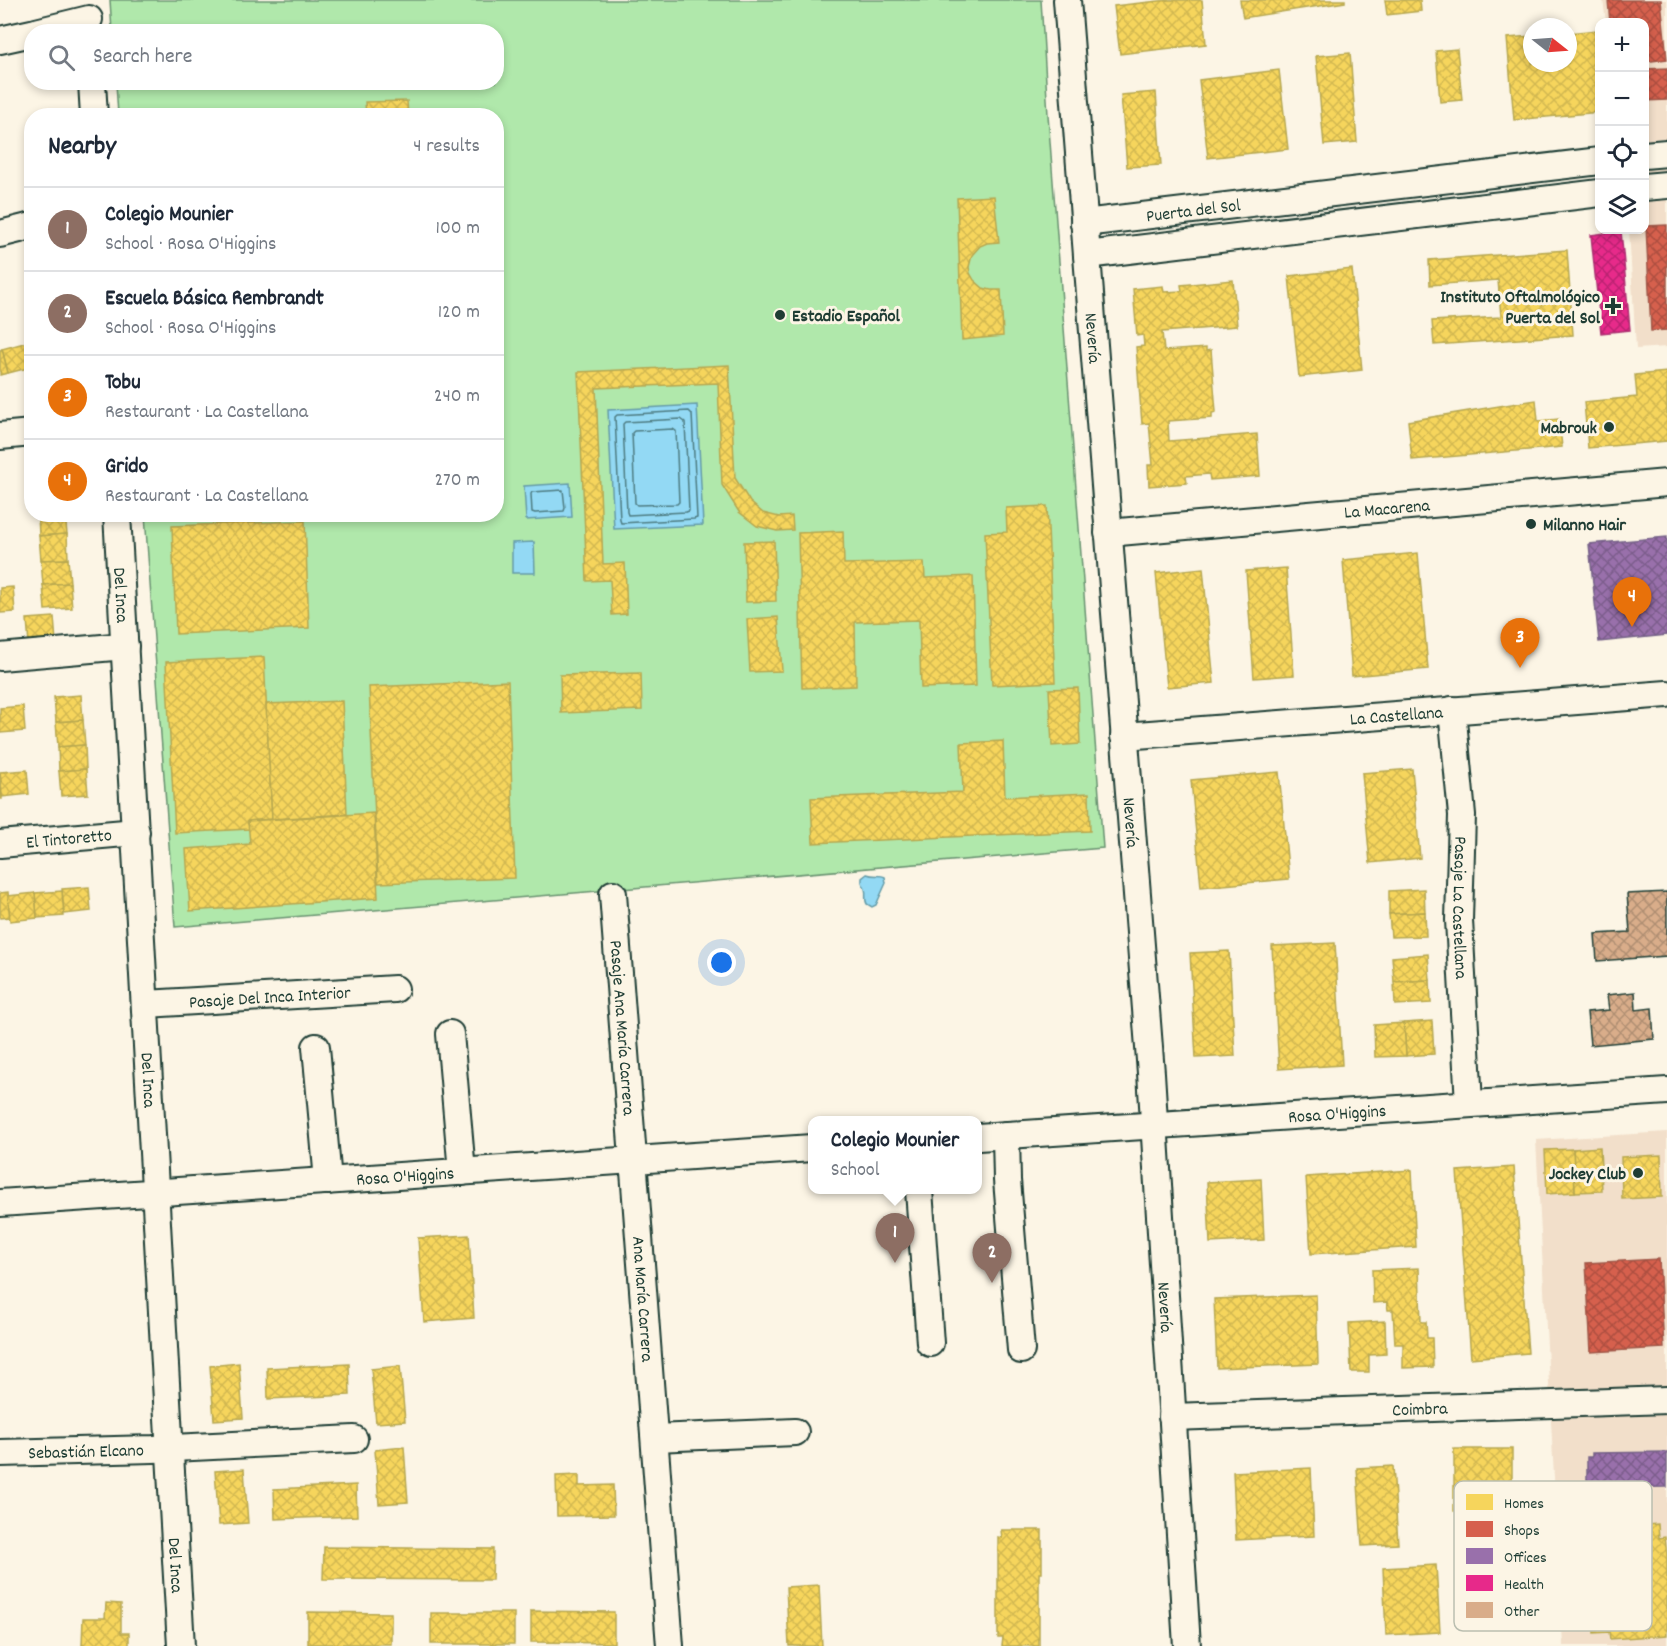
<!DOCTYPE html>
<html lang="en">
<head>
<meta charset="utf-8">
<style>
	:root { --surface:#fff; --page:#f6f6f7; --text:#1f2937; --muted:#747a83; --line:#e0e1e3; --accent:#1f3d34 }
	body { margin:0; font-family:Dekko,sans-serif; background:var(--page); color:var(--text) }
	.controls { position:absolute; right:18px; top:18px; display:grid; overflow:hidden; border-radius:12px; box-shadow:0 3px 9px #0003 }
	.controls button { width:54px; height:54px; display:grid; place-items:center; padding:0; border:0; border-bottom:2px solid var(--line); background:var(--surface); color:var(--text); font:30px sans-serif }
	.compass { position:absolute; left:1523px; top:18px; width:54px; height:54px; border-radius:50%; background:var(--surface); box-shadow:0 3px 9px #0003; rotate:107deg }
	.you { position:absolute; left:722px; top:963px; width:21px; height:21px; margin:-15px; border:4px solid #fff; border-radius:50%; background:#1a73e8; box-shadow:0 0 0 9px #1a73e833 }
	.badge { display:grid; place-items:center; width:39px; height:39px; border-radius:50%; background:var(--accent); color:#fff; font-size:20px; font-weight:700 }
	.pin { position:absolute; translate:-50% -50px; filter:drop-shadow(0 2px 3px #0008) }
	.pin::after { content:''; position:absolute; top:32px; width:21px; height:18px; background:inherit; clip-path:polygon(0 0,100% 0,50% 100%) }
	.popup { position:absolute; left:808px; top:1116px; width:174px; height:78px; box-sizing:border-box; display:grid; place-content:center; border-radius:12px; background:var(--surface); filter:drop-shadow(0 2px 4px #0005); font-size:20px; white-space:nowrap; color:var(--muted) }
	.popup b { font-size:22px; color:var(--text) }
	.popup::after { content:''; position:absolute; left:50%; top:100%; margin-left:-12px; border:12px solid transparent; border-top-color:var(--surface) }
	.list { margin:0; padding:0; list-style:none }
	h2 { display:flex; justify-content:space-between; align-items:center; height:78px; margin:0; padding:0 24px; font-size:26px }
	h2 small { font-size:20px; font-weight:400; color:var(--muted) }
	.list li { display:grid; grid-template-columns:39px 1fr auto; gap:18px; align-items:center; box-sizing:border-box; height:84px; padding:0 24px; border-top:2px solid var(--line) }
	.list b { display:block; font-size:22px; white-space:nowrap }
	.list p { margin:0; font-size:20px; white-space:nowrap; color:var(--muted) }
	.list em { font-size:20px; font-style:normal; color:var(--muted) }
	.icon { flex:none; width:33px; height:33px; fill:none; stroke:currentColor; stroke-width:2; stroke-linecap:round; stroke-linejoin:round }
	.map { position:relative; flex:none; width:1667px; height:1646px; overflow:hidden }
	.search { position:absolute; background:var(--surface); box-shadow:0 3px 9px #0003; left:24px; top:24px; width:480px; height:66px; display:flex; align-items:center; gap:15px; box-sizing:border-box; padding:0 21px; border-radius:24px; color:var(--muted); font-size:22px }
	.panel { position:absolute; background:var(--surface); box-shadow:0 3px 9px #0003; left:24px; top:108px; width:480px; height:414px; border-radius:24px }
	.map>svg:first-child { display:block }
</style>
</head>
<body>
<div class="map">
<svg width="1667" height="1646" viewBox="0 0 1667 1646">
	<defs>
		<pattern id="homes-cross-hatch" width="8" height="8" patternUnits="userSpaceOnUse" patternTransform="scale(1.5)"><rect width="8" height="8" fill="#f6d55c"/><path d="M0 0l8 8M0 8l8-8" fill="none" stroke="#d2b851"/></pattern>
		<pattern id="shops-cross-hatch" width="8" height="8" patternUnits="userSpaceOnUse" patternTransform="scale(1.5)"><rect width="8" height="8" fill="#d6604d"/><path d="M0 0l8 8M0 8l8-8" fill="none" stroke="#ad5041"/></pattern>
		<pattern id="offices-cross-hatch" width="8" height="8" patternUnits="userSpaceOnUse" patternTransform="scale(1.5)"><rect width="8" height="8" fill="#9970ab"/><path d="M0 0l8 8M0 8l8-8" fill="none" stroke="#7c5d8c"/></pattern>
		<pattern id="health-cross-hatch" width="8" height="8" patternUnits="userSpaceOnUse" patternTransform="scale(1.5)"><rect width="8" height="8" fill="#e7298a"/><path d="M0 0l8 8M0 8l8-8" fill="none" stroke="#bb2472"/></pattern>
		<pattern id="building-cross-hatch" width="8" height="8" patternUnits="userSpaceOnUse" patternTransform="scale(1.5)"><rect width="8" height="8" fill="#d9ad8a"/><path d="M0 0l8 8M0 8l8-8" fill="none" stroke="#af8e72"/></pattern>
	</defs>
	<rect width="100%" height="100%" fill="#fcf5e5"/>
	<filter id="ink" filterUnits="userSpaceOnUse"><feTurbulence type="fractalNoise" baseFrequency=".0167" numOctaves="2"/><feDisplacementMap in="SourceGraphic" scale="12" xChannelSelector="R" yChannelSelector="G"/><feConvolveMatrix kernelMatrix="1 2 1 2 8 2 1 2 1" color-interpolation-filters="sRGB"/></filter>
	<g filter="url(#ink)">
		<g fill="#f2dfca">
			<polygon points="1603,0 1667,0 1667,347 1636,349 1629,230 1644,230 1644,22 1606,22"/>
			<polygon points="1667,1132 1667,1646 1563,1646 1536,1140"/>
		</g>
		<polygon fill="#b0e8ab" stroke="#689270" stroke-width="1.5" points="110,0 1041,0 1048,115 1103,848 175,927 145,515 496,514 496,116 118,115 116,83 496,82 496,32 112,31"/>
		<g fill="#93d9f4" stroke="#659ba7" stroke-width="1.5">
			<polygon points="697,405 703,525 614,529 608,410"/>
			<polygon points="570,483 572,517 526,520 524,486"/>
			<polygon points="534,542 535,573 512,573 512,543"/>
			<path d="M867 874C874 877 880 874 885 877L886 883 876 905 872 907 867 904C864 899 867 894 865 889 863 884 861 884 862 878Z"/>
		</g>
		<g fill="url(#homes-cross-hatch)" stroke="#b6a750" stroke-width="1.5">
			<polygon points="1168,0 1202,0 1206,44 1120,54 1114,6"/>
			<polygon points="1240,0 1345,0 1345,2 1243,18"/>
			<polygon points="1385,0 1420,0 1421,11 1387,15"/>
			<polygon points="1597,30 1600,58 1600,112 1514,120 1507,38 1532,36 1532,63 1568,63 1568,33"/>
			<polygon points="1457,49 1462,100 1440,102 1436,51"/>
			<polygon points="1350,53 1357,142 1324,145 1316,56"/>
			<polygon points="1279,70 1288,149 1208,158 1199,80"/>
			<polygon points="1156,92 1161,165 1127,167 1121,95"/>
			<polygon points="407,101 408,116 366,116 365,102"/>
			<polygon points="994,196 999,242 987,243 980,246 972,255 969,267 970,273 974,280 983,288 991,290 1001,290 1003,336 962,340 957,198"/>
			<polygon points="1567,250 1573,335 1434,345 1432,321 1501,317 1498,280 1430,285 1429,260"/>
			<polygon points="1352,269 1362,370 1299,377 1289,276"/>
			<polygon points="1233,280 1237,326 1162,332 1164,351 1206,348 1206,351 1211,350 1216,412 1212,413 1212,418 1168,421 1169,441 1257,434 1260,476 1210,480 1209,474 1186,476 1187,483 1149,486 1148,465 1153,465 1149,423 1142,424 1136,347 1144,346 1143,335 1137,336 1133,289 1163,286 1164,292 1182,291 1181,285"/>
			<polygon points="28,342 32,355 32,367 8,373 2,349"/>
			<polygon points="2,349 8,373 0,375 0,350"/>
			<polygon points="729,365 735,478 750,502 763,513 779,517 792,516 793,530 777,531 757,526 739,512 722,485 718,383 596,388 603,564 625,563 627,614 612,615 610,580 587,581 578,372"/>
			<polygon points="1667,372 1667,441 1588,448 1584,402 1637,397 1635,375"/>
			<polygon points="1536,400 1538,421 1559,419 1562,447 1412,460 1408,421"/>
			<polygon points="1047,506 1055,682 992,685 985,533 1007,532 1006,508"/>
			<polygon points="38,514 65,514 67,534 39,536"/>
			<polygon points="305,521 309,628 176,634 172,526"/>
			<polygon points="843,531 844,564 924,562 925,578 973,576 976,686 921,688 919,620 855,622 856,686 802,688 798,533"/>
			<polygon points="67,534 68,559 41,560 39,536"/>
			<polygon points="774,541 776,601 746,602 744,542"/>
			<polygon points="1418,553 1428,669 1352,676 1343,560"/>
			<polygon points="68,559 70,583 43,585 41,560"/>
			<polygon points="1203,568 1214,683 1167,687 1156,573"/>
			<polygon points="1286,568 1294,675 1254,678 1246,571"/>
			<polygon points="70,583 72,608 45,610 43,585"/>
			<polygon points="13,587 15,612 0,613 0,588"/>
			<polygon points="54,617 56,642 29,644 27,619"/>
			<polygon points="778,617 782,671 750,672 747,619"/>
			<polygon points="264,657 272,819 248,821 249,829 175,833 166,662"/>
			<polygon points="641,673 642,710 561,713 560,675"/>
			<polygon points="508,681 515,878 378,883 369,687"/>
			<polygon points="1078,688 1080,744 1052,746 1049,689"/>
			<polygon points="81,695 83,720 56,722 54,697"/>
			<polygon points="342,701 347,814 272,819 266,704"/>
			<polygon points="23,706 25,731 0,733 0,708"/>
			<polygon points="83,720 85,745 58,747 56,722"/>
			<polygon points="1003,741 1005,797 1089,793 1090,831 813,843 811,798 963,792 961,743"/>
			<polygon points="85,745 86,769 59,771 58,747"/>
			<polygon points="86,769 88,794 61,796 59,771"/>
			<polygon points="1412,769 1420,858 1370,863 1362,773"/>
			<polygon points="27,770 29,794 2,797 0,772"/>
			<polygon points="1279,772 1289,879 1201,887 1191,780"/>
			<polygon points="0,774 2,799 0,799"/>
			<polygon points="374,813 378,898 190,911 186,849 250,844 248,821"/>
			<polygon points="89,887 91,911 64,914 62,889"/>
			<polygon points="1424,889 1425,912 1389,914 1389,891"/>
			<polygon points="62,891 64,916 37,918 35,893"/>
			<polygon points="8,892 10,917 0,918 0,893"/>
			<polygon points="35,893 37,918 10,921 8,896"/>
			<polygon points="1425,912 1426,936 1391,937 1389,914"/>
			<polygon points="1335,943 1342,1065 1279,1069 1272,946"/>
			<polygon points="1229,951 1235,1056 1196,1058 1190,953"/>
			<polygon points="1428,954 1430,980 1394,982 1392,957"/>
			<polygon points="1430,980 1431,1003 1395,1005 1394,982"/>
			<polygon points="1432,1021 1434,1054 1406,1056 1404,1023"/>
			<polygon points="1404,1023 1406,1056 1375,1057 1374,1025"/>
			<polygon points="1600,1147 1602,1191 1575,1192 1573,1149"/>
			<polygon points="1573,1149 1575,1192 1547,1194 1545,1150"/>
			<polygon points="1661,1155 1662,1197 1622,1199 1621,1157"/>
			<polygon points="1514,1167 1528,1353 1471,1358 1457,1171"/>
			<polygon points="1412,1170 1416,1247 1311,1254 1306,1177"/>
			<polygon points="1261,1179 1264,1240 1210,1243 1207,1182"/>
			<polygon points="469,1235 474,1318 424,1322 418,1238"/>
			<polygon points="1419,1268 1421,1322 1426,1322 1427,1338 1432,1338 1433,1367 1403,1368 1403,1344 1395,1344 1393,1310 1388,1310 1387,1302 1373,1303 1372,1270"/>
			<polygon points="1316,1295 1318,1364 1217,1368 1214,1299"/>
			<polygon points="1385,1321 1386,1354 1369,1355 1369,1372 1351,1372 1349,1323"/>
			<polygon points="239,1363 243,1418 214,1420 210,1366"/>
			<polygon points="349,1364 350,1395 268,1399 267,1368"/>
			<polygon points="400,1366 405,1421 376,1423 371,1369"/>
			<polygon points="404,1447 408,1502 379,1504 375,1450"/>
			<rect x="1454" y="1449" width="58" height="62"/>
			<polygon points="1393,1466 1398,1544 1362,1546 1357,1468"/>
			<polygon points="1311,1468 1314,1536 1236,1540 1233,1472"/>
			<polygon points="244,1469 248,1523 219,1525 215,1471"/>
			<polygon points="579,1475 579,1486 613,1485 614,1515 557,1516 556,1476"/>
			<polygon points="356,1485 357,1516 275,1519 274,1489"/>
			<polygon points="1658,1524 1659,1538 1665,1537 1667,1555 1667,1635 1610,1639 1609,1632 1594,1633 1589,1556 1597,1555 1596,1541 1606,1540 1605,1528"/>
			<polygon points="1001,1530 1042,1530 1042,1573 1039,1573 1039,1646 1002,1646 1003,1638 998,1638 998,1537 1002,1538"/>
			<polygon points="324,1547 493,1549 492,1580 323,1579"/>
			<polygon points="1436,1565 1440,1632 1386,1635 1383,1568"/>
			<polygon points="819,1585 822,1646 789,1646 786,1587"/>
			<polygon points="106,1603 121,1604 121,1633 129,1633 129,1646 82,1646 83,1618 105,1618"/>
			<polygon points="531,1611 614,1612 614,1643 531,1642"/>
			<polygon points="308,1612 391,1613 391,1644 308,1644"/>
			<rect x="431" y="1613" width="83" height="31"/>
		</g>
		<g fill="url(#shops-cross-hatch)" stroke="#9f5646" stroke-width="1.5">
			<polygon points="1608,0 1661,0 1667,59 1644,62 1644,22 1610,22"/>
			<polygon points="1667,68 1667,100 1644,101 1644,69"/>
			<polygon points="1667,225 1667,330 1651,331 1646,226"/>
			<polygon points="1659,1259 1664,1348 1591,1352 1586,1263"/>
		</g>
		<g fill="url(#offices-cross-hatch)" stroke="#746187" stroke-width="1.5">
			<polygon points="1667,537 1667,635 1599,642 1589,544"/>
			<polygon points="1667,1452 1667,1487 1605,1488 1604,1485 1587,1485 1587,1457 1592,1457 1592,1453"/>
		</g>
		<polygon fill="url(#health-cross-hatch)" stroke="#ab2f70" stroke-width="1.5" points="1621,231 1630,330 1601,333 1591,235"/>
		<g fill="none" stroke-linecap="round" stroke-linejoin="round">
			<g stroke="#4d7b81" stroke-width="1.5">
				<polygon points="689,411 692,414 697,518 694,519 621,523 620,520 615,417 617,415"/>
				<polygon points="681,419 685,422 689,511 686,512 628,515 627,512 623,424 625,422"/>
				<polygon points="673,429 676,431 679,502 677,504 637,505 635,503 632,433 634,431"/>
				<polygon points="563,490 565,508 564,511 535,513 532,512 531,494 532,492"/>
			</g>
		</g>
		<g fill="url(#building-cross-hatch)" stroke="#1f3d34" stroke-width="1.5">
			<polygon points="1667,892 1667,956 1597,961 1595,934 1630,932 1627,894"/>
			<polygon points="1635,992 1636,1010 1652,1008 1654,1039 1590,1045 1587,1012 1609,1010 1607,995"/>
		</g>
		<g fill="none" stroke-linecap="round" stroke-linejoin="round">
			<g stroke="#1f3d34" stroke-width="30">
				<g id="minor">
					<path id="s1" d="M1067 0 1151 1073 1187 1646"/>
					<polyline points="36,32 89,19"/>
					<polyline points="0,40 32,33"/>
					<polyline points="92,82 94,116"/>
					<polyline points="1644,155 1667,153"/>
					<polyline points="1644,187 1667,185"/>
					<path id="s2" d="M1084 223 1600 161"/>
					<polyline points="0,234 32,226"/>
					<polyline points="1087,255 1600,193"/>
					<polyline points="0,436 32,433"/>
					<path id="s3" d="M117 514C139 892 159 1269 181 1646"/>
					<path id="s4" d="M1108 533 1667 483"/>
					<polyline points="0,657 125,646"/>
					<path id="s5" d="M1452 710 1462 815 1459 920 1469 1104"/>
					<path id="s6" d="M1124 736 1667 694"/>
					<path id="s7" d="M0 844 136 832"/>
					<path id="s8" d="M613 894 670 1646"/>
					<path id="s9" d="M146 1004 395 989"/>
					<polyline points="450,1034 462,1172"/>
					<polyline points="316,1047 328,1181"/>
					<polyline points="1006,1135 1007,1180 1021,1350"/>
					<path id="s10" d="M978 1137 1667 1091"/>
					<polyline points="919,1190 930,1343"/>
					<path id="s11" d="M0 1203 812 1148"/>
					<path id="s12" d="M1172 1417 1667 1400"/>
					<polyline points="655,1438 795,1432"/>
					<path id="s13" d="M0 1453 153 1449 354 1439"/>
				</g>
			</g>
			<use href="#minor" stroke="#fcf5e5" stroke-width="26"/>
		</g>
	</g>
	<g fill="#1f3d34" stroke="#fcf5e5" stroke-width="2">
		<path d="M1610 297h6v6h6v6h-6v6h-6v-6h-6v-6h6z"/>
		<circle cx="780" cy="315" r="6"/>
		<circle cx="1609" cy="427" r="6"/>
		<circle cx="1531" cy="524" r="6"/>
		<circle cx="1638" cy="1173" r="6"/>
	</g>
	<g text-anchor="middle" stroke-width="6" stroke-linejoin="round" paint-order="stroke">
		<g font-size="18" fill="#1f3d34" stroke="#fcf5e5">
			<text dy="6" stroke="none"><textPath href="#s2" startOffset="110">Puerta del Sol</textPath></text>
			<text dy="6" stroke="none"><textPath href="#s1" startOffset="339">Nevería</textPath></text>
			<text dy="6" stroke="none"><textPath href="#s4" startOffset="280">La Macarena</textPath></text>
			<text dy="6" stroke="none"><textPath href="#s3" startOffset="81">Del Inca</textPath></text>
			<text dy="6" stroke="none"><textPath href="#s6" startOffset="273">La Castellana</textPath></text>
			<text dy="6" stroke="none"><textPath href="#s1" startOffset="825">Nevería</textPath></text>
			<text dy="6" stroke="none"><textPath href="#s7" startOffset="69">El Tintoretto</textPath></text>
			<text dy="6" stroke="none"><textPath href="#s5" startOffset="198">Pasaje La Castellana</textPath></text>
			<text dy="6" stroke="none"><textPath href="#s9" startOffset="124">Pasaje Del Inca Interior</textPath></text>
			<text dy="6" stroke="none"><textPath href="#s8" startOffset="134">Pasaje Ana María Carrera</textPath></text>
			<text dy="6" stroke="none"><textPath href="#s3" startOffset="567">Del Inca</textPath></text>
			<text dy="6" stroke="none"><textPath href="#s10" startOffset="360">Rosa O'Higgins</textPath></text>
			<text dy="6" stroke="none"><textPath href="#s11" startOffset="406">Rosa O'Higgins</textPath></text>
			<text dy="6" stroke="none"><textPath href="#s8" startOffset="406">Ana María Carrera</textPath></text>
			<text dy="6" stroke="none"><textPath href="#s1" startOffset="1311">Nevería</textPath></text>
			<text dy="6" stroke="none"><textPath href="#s12" startOffset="248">Coimbra</textPath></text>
			<text dy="6" stroke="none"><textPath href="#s13" startOffset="86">Sebastián Elcano</textPath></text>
			<text dy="6" stroke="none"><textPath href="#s3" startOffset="1053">Del Inca</textPath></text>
		</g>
		<g font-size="18" font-weight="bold" fill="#1f3d34" stroke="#fcf5e5" text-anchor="end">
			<text x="1600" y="302">Instituto Oftalmológico<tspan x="1600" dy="21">Puerta del Sol</tspan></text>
			<text x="792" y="321" text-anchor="start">Estadio Español</text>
			<text x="1597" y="433">Mabrouk</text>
			<text x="1543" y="530" text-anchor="start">Milanno Hair</text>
			<text x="1626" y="1179">Jockey Club</text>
		</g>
	</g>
	<rect x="1454" y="1481" width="198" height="150" rx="9" fill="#fcf5e5" stroke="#babeb0" stroke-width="1.5"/>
	<rect x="1466" y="1494" width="27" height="16" fill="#f6d55c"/>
	<rect x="1466" y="1521" width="27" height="16" fill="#d6604d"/>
	<rect x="1466" y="1548" width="27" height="16" fill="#9970ab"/>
	<rect x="1466" y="1575" width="27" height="16" fill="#e7298a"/>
	<rect x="1466" y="1602" width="27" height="16" fill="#d9ad8a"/>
	<g font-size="16" fill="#1f3d34">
		<text x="1504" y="1508">Homes</text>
		<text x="1504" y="1535">Shops</text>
		<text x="1504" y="1562">Offices</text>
		<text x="1504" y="1589">Health</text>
		<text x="1504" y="1616">Other</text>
	</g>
</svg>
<div class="controls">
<button>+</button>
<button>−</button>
<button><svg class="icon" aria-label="locate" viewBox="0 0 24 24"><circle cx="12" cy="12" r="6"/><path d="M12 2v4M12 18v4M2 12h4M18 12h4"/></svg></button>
<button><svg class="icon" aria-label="layers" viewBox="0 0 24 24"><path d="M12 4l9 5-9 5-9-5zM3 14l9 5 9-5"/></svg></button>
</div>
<svg class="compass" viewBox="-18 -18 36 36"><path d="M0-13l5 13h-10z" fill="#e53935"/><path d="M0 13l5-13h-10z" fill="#747a83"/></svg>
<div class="you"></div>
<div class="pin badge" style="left:895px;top:1263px;background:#8d6e63">1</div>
<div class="popup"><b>Colegio Mounier</b>School</div>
<div class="pin badge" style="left:992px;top:1283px;background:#8d6e63">2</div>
<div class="pin badge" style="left:1520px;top:668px;background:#e8710a">3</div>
<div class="pin badge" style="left:1632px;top:627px;background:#e8710a">4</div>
<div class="search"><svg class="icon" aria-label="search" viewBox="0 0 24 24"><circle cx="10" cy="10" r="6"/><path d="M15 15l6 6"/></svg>Search here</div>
<section class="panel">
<h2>Nearby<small>4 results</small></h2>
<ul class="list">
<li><span class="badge" style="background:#8d6e63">1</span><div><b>Colegio Mounier</b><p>School · Rosa O'Higgins</p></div><em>100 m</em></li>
<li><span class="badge" style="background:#8d6e63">2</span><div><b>Escuela Básica Rembrandt</b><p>School · Rosa O'Higgins</p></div><em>120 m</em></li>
<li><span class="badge" style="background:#e8710a">3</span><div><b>Tobu</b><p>Restaurant · La Castellana</p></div><em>240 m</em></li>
<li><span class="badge" style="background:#e8710a">4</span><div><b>Grido</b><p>Restaurant · La Castellana</p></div><em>270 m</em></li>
</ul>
</section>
</div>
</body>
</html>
